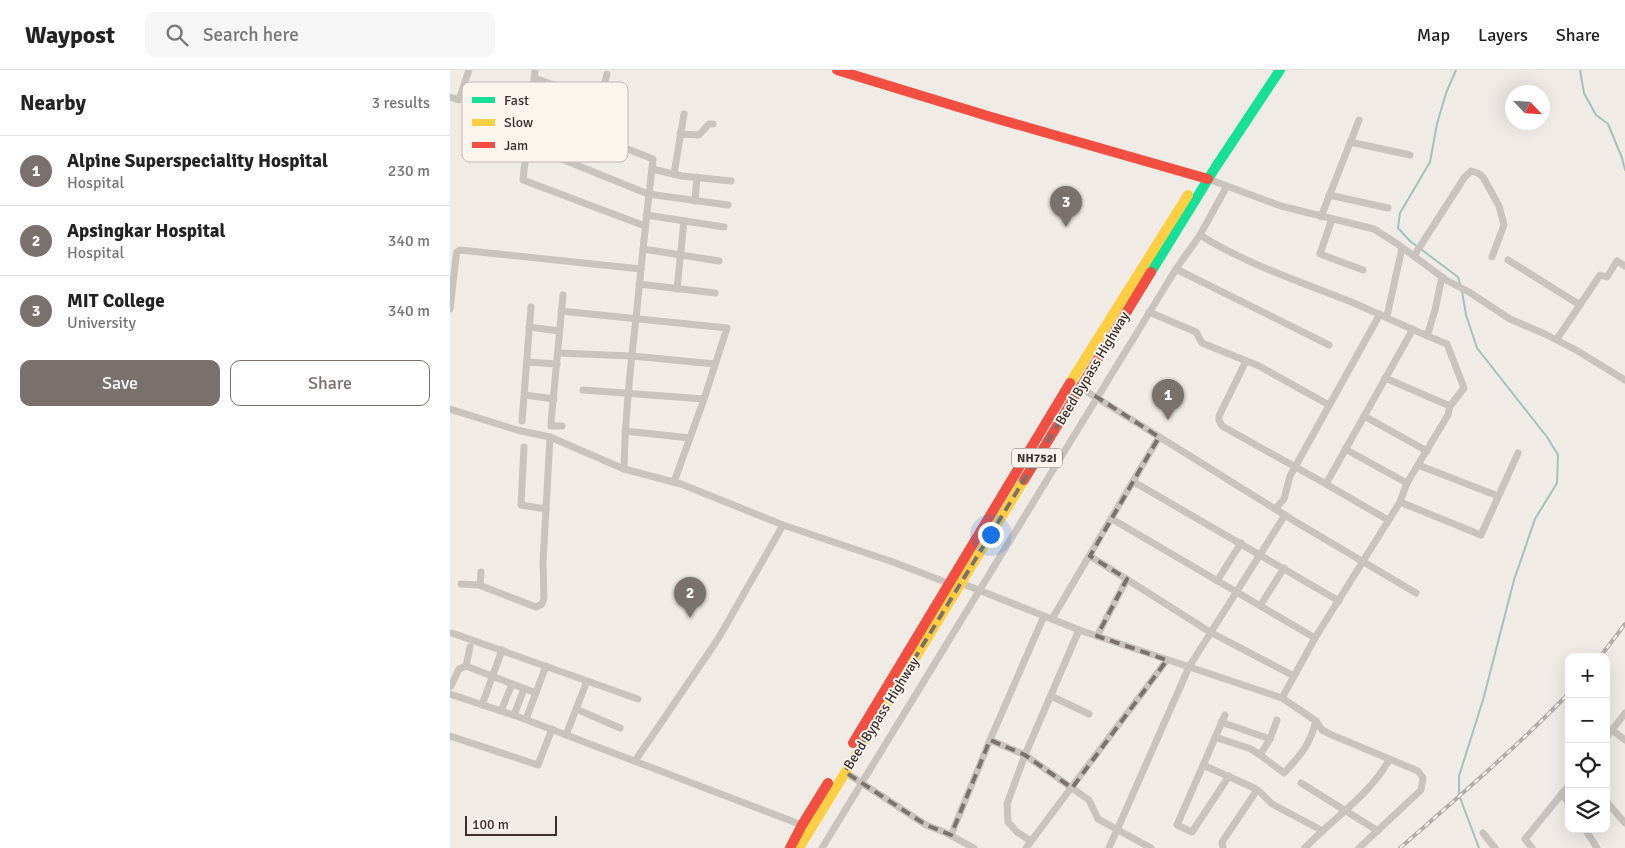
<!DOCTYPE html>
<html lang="en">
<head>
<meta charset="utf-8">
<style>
	:root { --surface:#fff; --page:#f6f6f6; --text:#222; --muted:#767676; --line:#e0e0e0; --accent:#7a716c }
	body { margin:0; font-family:Signika,sans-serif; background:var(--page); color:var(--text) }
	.controls { position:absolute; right:15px; bottom:15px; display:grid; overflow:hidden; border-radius:10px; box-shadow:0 5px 20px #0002 }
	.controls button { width:45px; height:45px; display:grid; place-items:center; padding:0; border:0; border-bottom:1px solid var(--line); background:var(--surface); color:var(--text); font:25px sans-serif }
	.compass { position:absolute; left:1055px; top:15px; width:45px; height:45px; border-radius:50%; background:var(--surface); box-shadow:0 5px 20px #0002; rotate:115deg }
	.scale { position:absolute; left:15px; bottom:12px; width:92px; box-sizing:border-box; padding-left:5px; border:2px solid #3b302b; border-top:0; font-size:14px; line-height:18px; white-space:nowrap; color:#3b302b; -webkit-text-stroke:4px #fbf5ee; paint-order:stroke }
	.you { position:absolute; left:540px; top:464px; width:18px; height:18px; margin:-12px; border:4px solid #fff; border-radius:50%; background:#1a73e8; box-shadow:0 0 0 8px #1a73e833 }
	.badge { display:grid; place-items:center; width:32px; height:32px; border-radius:50%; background:var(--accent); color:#fff; font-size:16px; font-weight:700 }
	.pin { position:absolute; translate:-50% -41px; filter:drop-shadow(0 1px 2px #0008) }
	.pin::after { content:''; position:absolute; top:26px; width:18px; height:15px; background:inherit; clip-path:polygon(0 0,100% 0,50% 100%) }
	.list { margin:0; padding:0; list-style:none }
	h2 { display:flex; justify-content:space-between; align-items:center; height:65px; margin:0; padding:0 20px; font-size:21px }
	h2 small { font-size:16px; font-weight:400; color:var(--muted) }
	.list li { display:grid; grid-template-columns:32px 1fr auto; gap:15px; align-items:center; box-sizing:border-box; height:70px; padding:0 20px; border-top:1px solid var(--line) }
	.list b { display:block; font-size:19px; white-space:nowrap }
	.list p { margin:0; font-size:16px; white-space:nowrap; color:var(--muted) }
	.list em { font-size:16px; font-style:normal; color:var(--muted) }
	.actions { display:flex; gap:10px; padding:15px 20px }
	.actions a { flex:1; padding:11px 0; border:1px solid var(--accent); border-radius:10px; text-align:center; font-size:18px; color:var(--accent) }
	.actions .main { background:var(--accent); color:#fff }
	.icon { flex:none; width:28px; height:28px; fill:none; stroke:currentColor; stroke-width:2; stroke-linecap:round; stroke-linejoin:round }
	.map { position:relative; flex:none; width:1175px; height:778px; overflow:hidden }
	header { display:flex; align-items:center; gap:30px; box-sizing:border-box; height:70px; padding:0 25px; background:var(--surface); border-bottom:1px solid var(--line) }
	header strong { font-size:24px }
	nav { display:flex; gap:28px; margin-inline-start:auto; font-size:18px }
	.search { width:350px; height:45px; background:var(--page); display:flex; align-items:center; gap:12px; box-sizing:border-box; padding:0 18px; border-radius:10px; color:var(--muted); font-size:19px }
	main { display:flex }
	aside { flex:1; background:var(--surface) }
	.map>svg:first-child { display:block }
</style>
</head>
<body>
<header>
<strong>Waypost</strong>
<div class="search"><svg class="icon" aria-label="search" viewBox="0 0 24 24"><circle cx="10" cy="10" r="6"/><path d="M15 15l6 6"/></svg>Search here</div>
<nav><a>Map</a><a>Layers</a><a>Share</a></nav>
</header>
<main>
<aside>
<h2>Nearby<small>3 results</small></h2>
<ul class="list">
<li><span class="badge">1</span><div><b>Alpine Superspeciality Hospital</b><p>Hospital</p></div><em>230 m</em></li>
<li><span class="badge">2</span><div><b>Apsingkar Hospital</b><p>Hospital</p></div><em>340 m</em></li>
<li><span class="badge">3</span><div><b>MIT College</b><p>University</p></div><em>340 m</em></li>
</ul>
<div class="actions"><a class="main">Save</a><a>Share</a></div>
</aside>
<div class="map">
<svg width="1175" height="778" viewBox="0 0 1175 778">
	<rect width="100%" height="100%" fill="#f0ebe5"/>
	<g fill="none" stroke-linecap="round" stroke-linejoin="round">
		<g stroke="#a1c2c1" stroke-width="2">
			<polyline points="1006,0 996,23 987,54 980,92 950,143 948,158 960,171 1008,207 1010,214"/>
			<polyline points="1130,0 1134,23 1146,45 1158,54 1172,88 1175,100"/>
			<polyline points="1012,221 1016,245 1027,278 1097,367 1108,385 1107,413 1085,449 1064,510 1033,630 1009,706 1009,725 1029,778"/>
		</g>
		<g stroke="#c9c3be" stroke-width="7">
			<polyline points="85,0 73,110 195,156"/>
			<polyline points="84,8 149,31"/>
			<polyline points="0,27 9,30 19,0"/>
			<path d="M81 41 203 89C197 142 191 196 186 249 180 299 175 348 174 399"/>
			<polyline points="140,64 157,4"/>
			<polyline points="230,64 249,65 259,54 263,54"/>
			<polyline points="900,72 960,85"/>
			<polyline points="77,75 198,124 278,135"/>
			<polyline points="202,99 232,106 281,111"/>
			<polyline points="224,104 234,44"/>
			<polyline points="758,109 831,136 924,159 949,175 996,210 1019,222 1060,249 1095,264 1126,280 1175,310"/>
			<polyline points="777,116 750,165 726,199 647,328 846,452 966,523"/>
			<polyline points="879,125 938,138"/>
			<polyline points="245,131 247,107"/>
			<polyline points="196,145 274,157"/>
			<polyline points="871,147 909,50"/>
			<polyline points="882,149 870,184 913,200"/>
			<path d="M750 165C794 193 851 212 899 231 932 245 964 261 997 274L1014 318 1000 336 998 345 957 413 950 432 865 568 832 628"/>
			<polyline points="193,179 269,191"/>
			<polyline points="964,186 1014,108 1021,101 1028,103 1033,107 1049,136 1054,155 1042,187"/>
			<polyline points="1058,190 1130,235"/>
			<polyline points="726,199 879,275"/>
			<polyline points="189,214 265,223"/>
			<polyline points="227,219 234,151"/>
			<polyline points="0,239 6,187 7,182 10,180 191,199"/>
			<polyline points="111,241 277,258 254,329 224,412"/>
			<polyline points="699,242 746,262 752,273 809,296 879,335"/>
			<polyline points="937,246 952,178"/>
			<polyline points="79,257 109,261"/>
			<polyline points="977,266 985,240 992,207"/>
			<polyline points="1107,269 1150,205 1157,207 1167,191 1175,196"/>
			<polyline points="108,283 182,286 265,294"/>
			<polyline points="796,291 769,346 769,350 772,356 876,414"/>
			<polyline points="77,292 107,294"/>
			<polyline points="935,308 1000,336"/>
			<polyline points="133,320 254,329"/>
			<polyline points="75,325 104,329"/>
			<polyline points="0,339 67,360 100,367 174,399 231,414 333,455 443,492 498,513"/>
			<polyline points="914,346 977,381"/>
			<polyline points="72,351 81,237"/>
			<polyline points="112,356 101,356 101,353 113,225"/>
			<polyline points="175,361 240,368"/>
			<polyline points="74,377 71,435 96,439"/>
			<polyline points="895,379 957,413"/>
			<polyline points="968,395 1048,426"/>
			<polyline points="684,412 889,531"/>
			<polyline points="950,432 1031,465 1068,383"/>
			<polyline points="825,439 834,429 840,406 930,244"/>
			<polyline points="662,449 865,568"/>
			<polyline points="938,450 876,414 963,259"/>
			<polyline points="640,486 760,562 844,606"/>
			<polyline points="767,511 791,473"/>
			<polyline points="511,513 632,561 832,628 866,651 872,660 882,665 968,701 973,708 971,720 909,778"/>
			<polyline points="11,514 29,515 86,537 92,534 94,528 93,493 100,367"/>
			<polyline points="30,515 31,502"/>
			<polyline points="810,536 834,498"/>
			<polyline points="602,549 709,367"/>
			<polyline points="2,563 188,629"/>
			<polyline points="647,566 677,509"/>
			<polyline points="16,596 20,577"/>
			<polyline points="1,616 9,599 16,596 86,623"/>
			<polyline points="0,624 69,647 352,755"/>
			<polyline points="601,626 639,644"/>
			<polyline points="32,635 52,580"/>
			<polyline points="126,639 170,658"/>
			<polyline points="51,641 62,614"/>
			<polyline points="64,645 74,619"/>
			<polyline points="775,645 727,755 742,762 779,706"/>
			<polyline points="76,649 96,596"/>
			<polyline points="771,652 820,669"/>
			<polyline points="1162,660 1175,670"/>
			<polyline points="116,665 137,611"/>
			<polyline points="0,666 88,695 102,659"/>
			<path d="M765 667 801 679 810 685 834 703C851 684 859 677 866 651"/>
			<polyline points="1156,668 1175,643"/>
			<polyline points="540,670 575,685 639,730 648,749 701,778"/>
			<polyline points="810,685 820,669 827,650"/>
			<polyline points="185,691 268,569 333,455"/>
			<polyline points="753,695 802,717 810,722 822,734 873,761"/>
			<polyline points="395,702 476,755 494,762 524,778"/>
			<polyline points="851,713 928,761"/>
			<polyline points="1112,723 1119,734"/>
			<polyline points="1156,731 1175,753"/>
			<polyline points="1135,759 1147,778"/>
			<polyline points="1033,763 1045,778"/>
			<polyline points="501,765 540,670 594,546"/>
			<polyline points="581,771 567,762 558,752 557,734 575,685 629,560"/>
			<polyline points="372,778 647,328 628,316"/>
			<polyline points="576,778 717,590"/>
			<polyline points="659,778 739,597 835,445"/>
			<polyline points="773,778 772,772 807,720"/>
			<path d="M855 778C883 748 919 726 939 690"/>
			<polyline points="1082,778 1075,769 1119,715"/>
		</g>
		<polyline stroke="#16e098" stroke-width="10" points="701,202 765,98 830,0"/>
		<g stroke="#ffcf43" stroke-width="10">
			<polyline points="620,313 738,125"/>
			<polyline points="349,778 574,410"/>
		</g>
		<g stroke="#f24e42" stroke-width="10">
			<polyline points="387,0 541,47 758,109"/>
			<polyline points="574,410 701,202"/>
			<polyline points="403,673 620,313"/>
			<polyline points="340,778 352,755 378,713"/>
		</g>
		<g stroke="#b1aca8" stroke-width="4">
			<g id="rail">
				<polyline points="1150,587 1175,554"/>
				<path d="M950 778C1008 727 1066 678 1119 623"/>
			</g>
		</g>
		<use href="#rail" stroke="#fbf5ee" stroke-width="2" stroke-dasharray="5.5" stroke-linecap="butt"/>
	</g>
	<path fill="none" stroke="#7a716c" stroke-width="4" stroke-dasharray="10 6" stroke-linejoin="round" d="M631 317 709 367 640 486 677 509 647 566 717 590 622 718 575 685 540 670 501 765 476 755 395 702Z"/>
	<g text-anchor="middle" stroke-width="4" stroke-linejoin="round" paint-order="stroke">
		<rect fill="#fbf5ee" stroke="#756b66" stroke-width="1" x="562" y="378.5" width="50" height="19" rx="4"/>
		<g font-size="12" font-weight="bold" fill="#3b302b">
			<text x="587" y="392">NH752I</text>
		</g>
		<g font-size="14" fill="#3b302b" stroke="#fbf5ee">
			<text transform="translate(642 298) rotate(-59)" y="5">Beed Bypass Highway</text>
			<text transform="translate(431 643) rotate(-58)" y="5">Beed Bypass Highway</text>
		</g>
	</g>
	<rect x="12" y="12" width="166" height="80" rx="8" fill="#fbf5ee" stroke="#c1bab4" stroke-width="1"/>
	<rect x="22" y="27" width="23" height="6" fill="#16e098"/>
	<rect x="22" y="49" width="23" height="7" fill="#ffcf43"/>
	<rect x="22" y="72" width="23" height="6" fill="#f24e42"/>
	<g font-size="14" fill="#3b302b">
		<text x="54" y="35">Fast</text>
		<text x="54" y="57">Slow</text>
		<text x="54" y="80">Jam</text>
	</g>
</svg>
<div class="controls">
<button>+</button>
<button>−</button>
<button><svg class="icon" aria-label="locate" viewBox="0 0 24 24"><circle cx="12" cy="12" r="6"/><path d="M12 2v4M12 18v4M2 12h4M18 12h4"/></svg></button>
<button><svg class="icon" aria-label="layers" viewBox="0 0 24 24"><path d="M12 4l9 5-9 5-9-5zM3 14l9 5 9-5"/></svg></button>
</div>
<svg class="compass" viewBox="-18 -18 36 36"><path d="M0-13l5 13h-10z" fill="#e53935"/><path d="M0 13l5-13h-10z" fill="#767676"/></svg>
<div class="scale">100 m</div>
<div class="you"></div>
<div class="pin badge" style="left:718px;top:350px">1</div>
<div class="pin badge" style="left:240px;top:548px">2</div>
<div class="pin badge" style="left:616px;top:157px">3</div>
</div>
</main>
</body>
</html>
